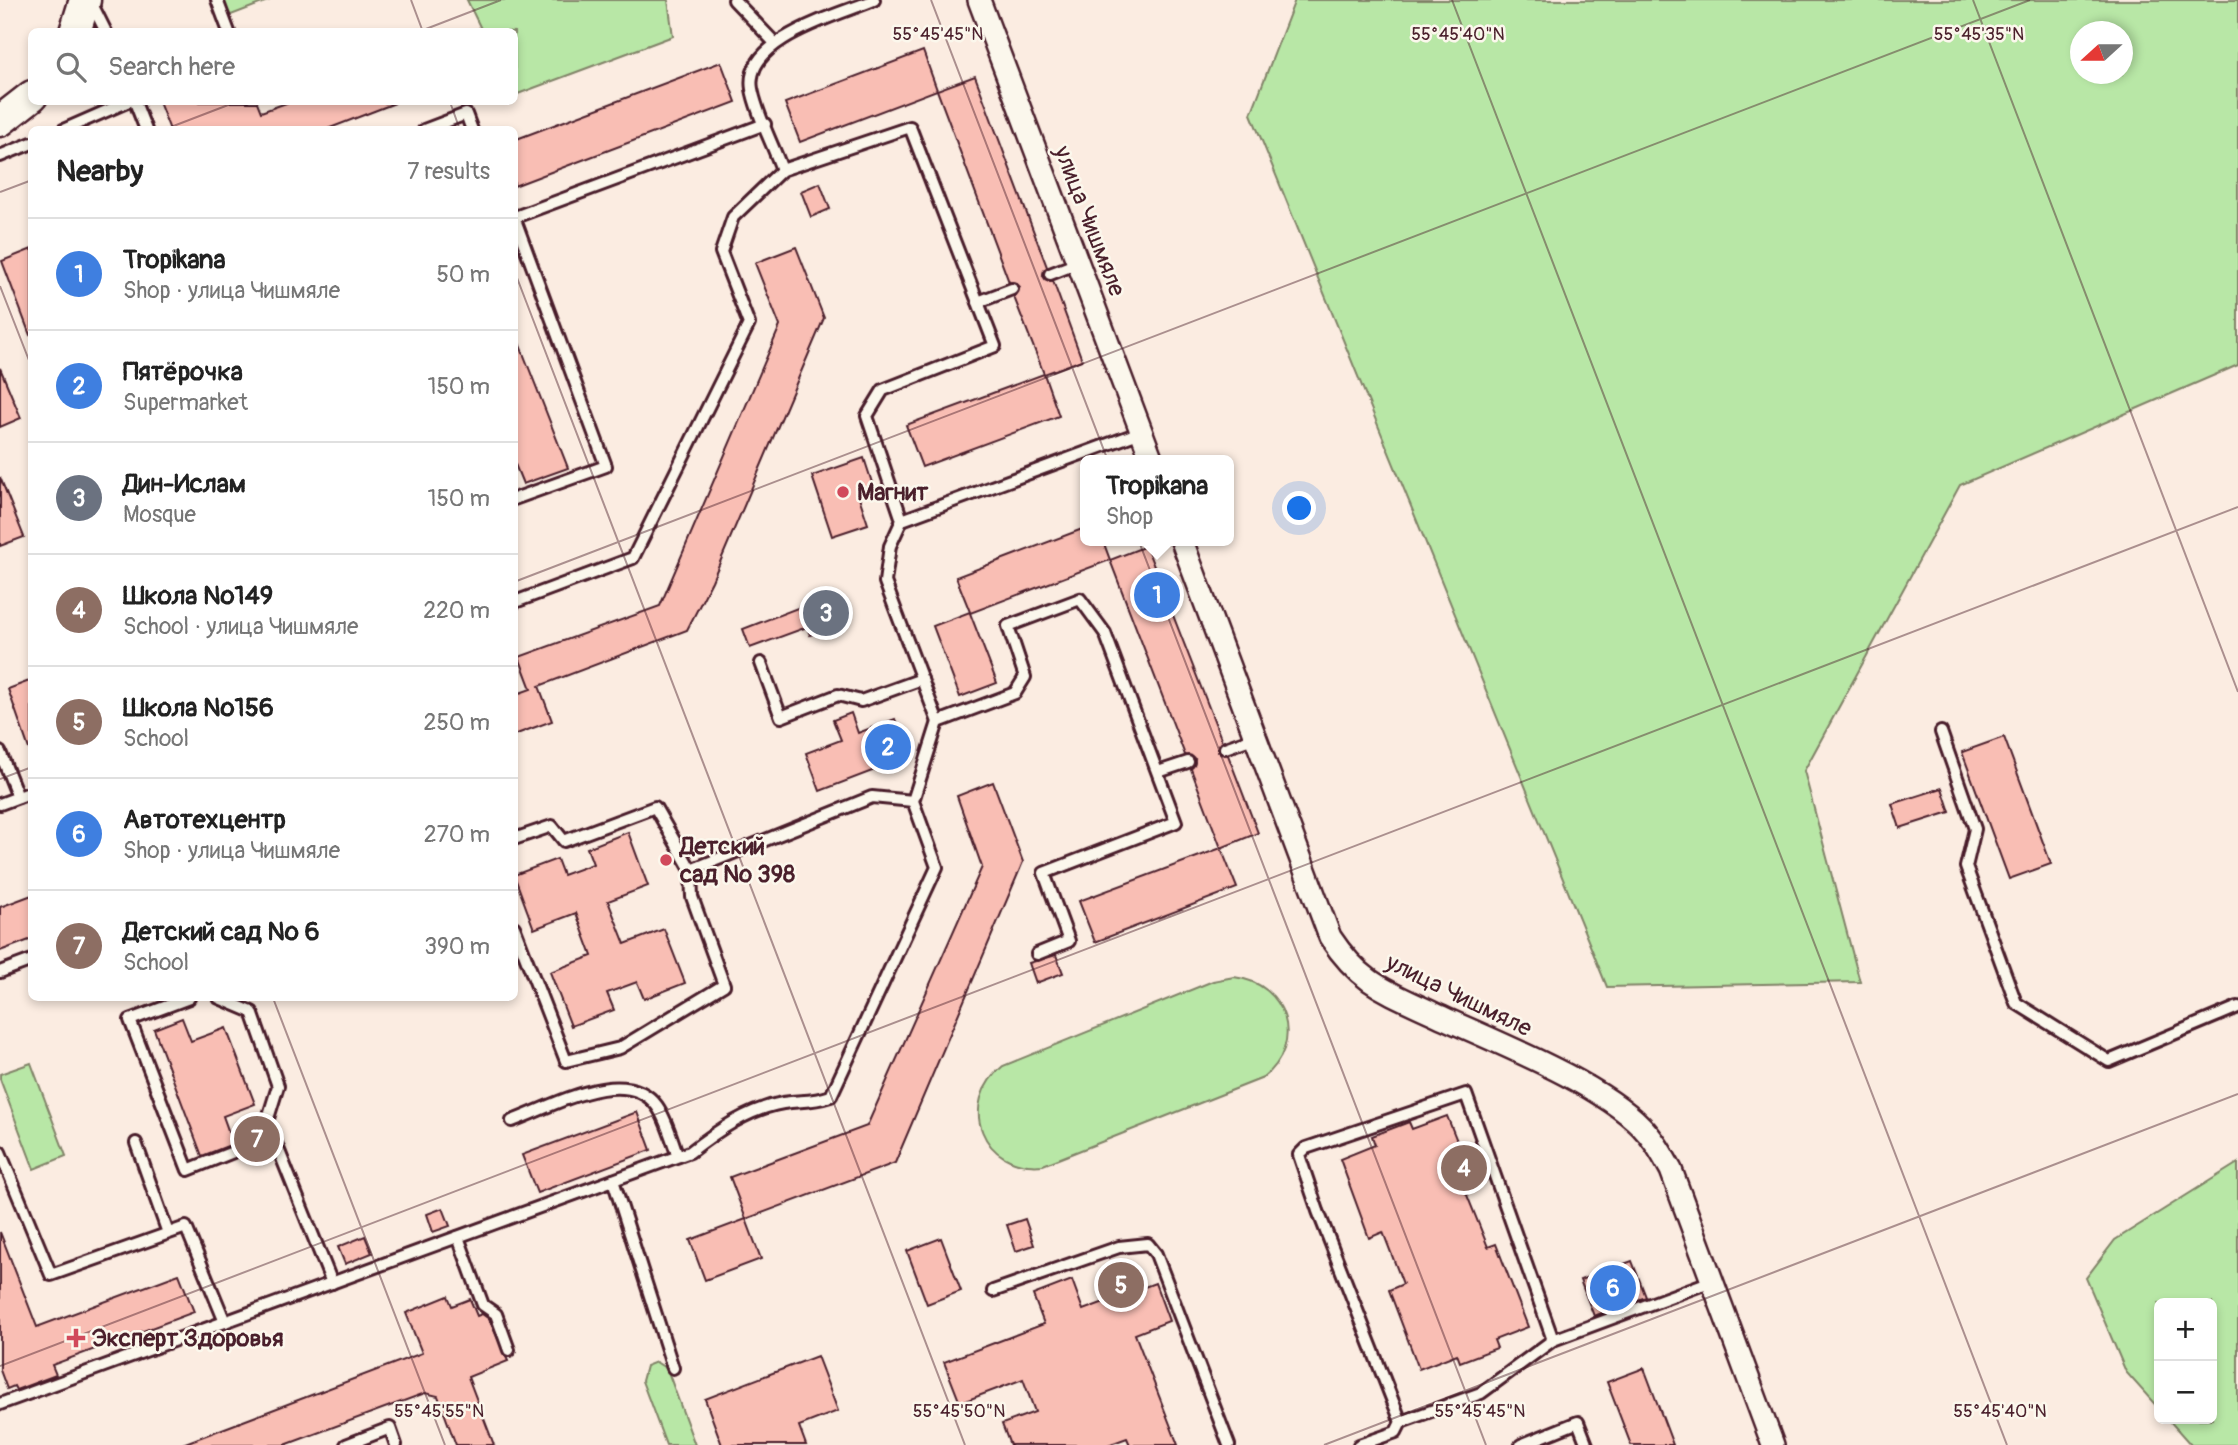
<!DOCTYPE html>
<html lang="en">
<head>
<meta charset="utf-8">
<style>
	:root { --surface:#fff; --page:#f2f2f2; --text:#222; --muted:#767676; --line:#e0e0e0; --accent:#111827 }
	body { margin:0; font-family:Pangolin,sans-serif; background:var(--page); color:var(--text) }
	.controls { position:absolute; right:21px; bottom:21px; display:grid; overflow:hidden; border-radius:10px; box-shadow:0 4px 10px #0003 }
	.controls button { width:63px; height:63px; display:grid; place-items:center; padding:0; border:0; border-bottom:2px solid var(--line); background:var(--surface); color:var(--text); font:35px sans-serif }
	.compass { position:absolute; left:2070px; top:21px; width:63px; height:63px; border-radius:50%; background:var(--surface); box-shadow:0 4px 10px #0003; rotate:249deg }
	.you { position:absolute; left:1300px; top:509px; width:24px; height:24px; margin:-18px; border:5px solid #fff; border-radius:50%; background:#1a73e8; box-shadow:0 0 0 10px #1a73e833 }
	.badge { display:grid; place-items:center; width:46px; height:46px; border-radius:50%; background:var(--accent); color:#fff; font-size:23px; font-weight:700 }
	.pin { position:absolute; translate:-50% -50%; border:4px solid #fff; box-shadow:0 2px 7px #0006 }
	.popup { position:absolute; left:1080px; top:455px; width:154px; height:91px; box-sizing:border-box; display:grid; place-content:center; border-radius:10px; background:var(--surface); filter:drop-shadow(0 2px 5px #0005); font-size:23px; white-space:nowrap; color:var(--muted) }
	.popup b { font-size:26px; color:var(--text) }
	.popup::after { content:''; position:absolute; left:50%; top:100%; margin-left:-14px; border:14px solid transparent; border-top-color:var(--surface) }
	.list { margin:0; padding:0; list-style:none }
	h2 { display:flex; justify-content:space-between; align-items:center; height:91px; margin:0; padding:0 28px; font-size:30px }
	h2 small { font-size:23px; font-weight:400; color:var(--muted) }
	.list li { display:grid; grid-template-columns:46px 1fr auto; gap:21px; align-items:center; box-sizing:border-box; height:112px; padding:0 28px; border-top:2px solid var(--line) }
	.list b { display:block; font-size:26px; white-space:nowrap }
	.list p { margin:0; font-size:23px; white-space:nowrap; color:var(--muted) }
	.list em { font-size:23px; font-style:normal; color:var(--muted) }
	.icon { flex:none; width:38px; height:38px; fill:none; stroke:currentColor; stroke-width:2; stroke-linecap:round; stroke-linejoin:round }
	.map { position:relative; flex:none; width:2238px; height:1445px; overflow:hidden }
	.search { position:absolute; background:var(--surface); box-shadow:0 4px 10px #0003; left:28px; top:28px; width:490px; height:77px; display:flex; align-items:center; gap:18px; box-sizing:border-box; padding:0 24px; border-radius:10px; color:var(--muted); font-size:26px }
	.panel { position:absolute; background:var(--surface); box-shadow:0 4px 10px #0003; left:28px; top:126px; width:490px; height:875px; border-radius:10px }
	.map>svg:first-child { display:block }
</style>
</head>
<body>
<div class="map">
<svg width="2238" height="1445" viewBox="0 0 2238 1445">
	<rect width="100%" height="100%" fill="#fbece1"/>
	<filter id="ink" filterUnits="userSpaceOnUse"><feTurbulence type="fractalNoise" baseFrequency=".0143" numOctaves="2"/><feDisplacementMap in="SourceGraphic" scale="14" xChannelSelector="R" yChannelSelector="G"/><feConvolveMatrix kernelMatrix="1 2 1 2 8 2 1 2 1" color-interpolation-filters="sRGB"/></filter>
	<g filter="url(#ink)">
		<g fill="#b8e7a6" stroke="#818368" stroke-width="2" fill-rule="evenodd">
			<polygon points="220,0 270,0 226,17"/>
			<polygon points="467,0 668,0 673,36 515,95 514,32 482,31"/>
			<path d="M1295 0H2238V365L1960 485 1804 771 1860 982 1607 987 1251 114ZM2080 32H2122V74H2080Z"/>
			<path d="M1234 977C1287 983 1306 1044 1263 1078L1043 1165C982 1171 956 1104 1003 1066L1213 981Z"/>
			<polygon points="31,1063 66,1156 34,1169 0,1079 0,1074"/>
			<polygon points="2238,1163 2238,1445 2191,1445 2168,1419 2212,1419 2212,1303 2159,1303 2159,1409 2126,1372 2086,1278 2115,1240"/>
			<polygon points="656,1362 667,1369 695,1445 666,1445 642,1381 646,1366"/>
		</g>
		<g fill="#f9beb4" stroke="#4a1f2b" stroke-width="2">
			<polygon points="923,51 937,90 800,142 785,103"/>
			<polygon points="721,62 736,102 514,186 514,140"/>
			<polygon points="975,76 1047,267 1043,276 1053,281 1082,360 1044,374 1059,416 922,467 906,425 1044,374 1014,297 1020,287 1016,283 1009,282 937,90"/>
			<polygon points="159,102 257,102 261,112 289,102 395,103 325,130 170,130"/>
			<polygon points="820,183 830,209 811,217 801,191"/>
			<polygon points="796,247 824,318 712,581 687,630 539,686 552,721 514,735 514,695 531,689 519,657 660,606 780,326 755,263"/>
			<polygon points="32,249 32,334 30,335 2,261"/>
			<polygon points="514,330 568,468 523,484 514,462"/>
			<polygon points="0,368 21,418 0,427"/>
			<polygon points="864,458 875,492 859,497 868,524 832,536 812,476"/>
			<polygon points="0,477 24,537 0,546"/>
			<polygon points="1085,528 1085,541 1103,541 1110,560 970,613 997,683 960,697 933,626 970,612 956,577"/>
			<polygon points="1146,546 1222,741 1218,751 1228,755 1258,833 1221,848 1191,769 1195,759 1185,755 1110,560"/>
			<polygon points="826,597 837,625 810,635 807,627 750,648 743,629"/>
			<polygon points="32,680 32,749 29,749 8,689"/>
			<polygon points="851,713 858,733 895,719 909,757 820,791 806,753 841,740 833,720"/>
			<polygon points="2004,737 2051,864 2009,879 1962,752"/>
			<polygon points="993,782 1023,862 895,1163 746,1219 730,1177 867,1126 982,867 957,796"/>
			<polygon points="1942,788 1950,812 1900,828 1892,804"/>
			<polygon points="628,832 648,886 608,901 625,944 664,929 685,983 644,999 637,982 607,993 614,1010 571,1026 550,972 592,956 576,913 534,929 514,875 557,859 563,875 593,864 587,848"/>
			<polygon points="1221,848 1237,888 1095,942 1079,901"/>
			<polygon points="32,895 32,939 0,951 0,907"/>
			<polygon points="1056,955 1063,973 1036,983 1029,963"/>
			<polygon points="182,1018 191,1041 226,1028 255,1104 223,1116 233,1144 202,1156 154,1029"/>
			<polygon points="637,1112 651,1150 537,1193 522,1155"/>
			<polygon points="1447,1116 1475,1186 1465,1190 1488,1247 1496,1244 1528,1327 1494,1340 1497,1348 1460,1362 1457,1354 1419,1369 1389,1290 1403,1284 1383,1232 1369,1238 1340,1159 1375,1145 1372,1136 1409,1122 1412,1129"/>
			<polygon points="443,1208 450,1226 433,1232 427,1214"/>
			<polygon points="746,1219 761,1259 705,1280 690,1240"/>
			<polygon points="1025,1219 1034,1245 1016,1251 1007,1225"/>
			<polygon points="0,1232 37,1327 179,1274 194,1312 52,1365 56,1375 16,1390 14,1386 7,1389 0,1370"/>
			<polygon points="365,1236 372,1253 345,1264 338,1247"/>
			<polygon points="941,1238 961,1291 927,1304 907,1251"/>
			<polygon points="1632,1261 1646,1297 1594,1316 1580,1280"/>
			<polygon points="1072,1280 1083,1310 1155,1283 1169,1321 1135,1334 1178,1445 1130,1445 1127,1438 1108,1445 1010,1445 1002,1424 1035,1412 1023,1379 960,1403 944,1362 1044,1324 1033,1295"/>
			<polygon points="448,1296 452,1306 470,1299 477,1316 482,1314 489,1319 508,1361 468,1377 494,1445 456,1445 438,1396 425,1393 285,1445 180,1445 422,1353 406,1313"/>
			<polygon points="817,1356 838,1411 799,1426 806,1445 722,1445 705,1399"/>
			<polygon points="1644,1368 1673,1445 1631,1445 1607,1382"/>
		</g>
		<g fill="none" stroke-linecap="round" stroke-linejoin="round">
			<g stroke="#4a1f2b" stroke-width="16">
				<g id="lane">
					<polyline points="90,0 106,32"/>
					<polyline points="217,0 229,32"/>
					<polyline points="734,0 774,42"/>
					<polyline points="135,102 146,130"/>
					<polyline points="63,130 127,102"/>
					<polyline points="424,130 466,114 472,130"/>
					<polyline points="0,156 32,143"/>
					<path d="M782 170C773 144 757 116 752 89 743 39 839 15 874 0"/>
					<polyline points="514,217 606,466 514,499"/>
					<polyline points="515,217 765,124"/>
					<polyline points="1050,274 1078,263"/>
					<polyline points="978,302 1012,289"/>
					<polyline points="515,602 633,558 749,324 721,252 733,217 782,170 910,127 995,346 883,390 867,416 902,520"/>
					<polyline points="761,663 781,717 838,695 861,701 922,679"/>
					<polyline points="1941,732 1975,829 1966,867 2016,1003 2109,1061 2238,1007"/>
					<polyline points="1225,748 1256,737"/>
					<polyline points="0,752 18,797"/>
					<polyline points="1158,772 1188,762"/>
					<polyline points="0,804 32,792"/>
					<polyline points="514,839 552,826 564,841 655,807 691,870 692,897 724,985 620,1048 566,1061 514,927"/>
					<polyline points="691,870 872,797 913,801"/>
					<polyline points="1037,954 1069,941 1044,873 1176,822 1105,633 1080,599 1008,626 1025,677 1015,693 938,722 885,582 890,546 902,520 1141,432"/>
					<polyline points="0,972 32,960"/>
					<polyline points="189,998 130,1020 188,1170 273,1136 332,1283"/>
					<polyline points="219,998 252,1012 278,1086 261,1141"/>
					<path d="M512 1121C551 1107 626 1063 657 1106 667 1120 672 1141 678 1156"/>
					<polyline points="136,1143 168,1233"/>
					<polyline points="0,1152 51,1275 186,1227 225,1322"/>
					<polyline points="613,1180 673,1368"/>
					<polyline points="458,1237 483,1305 496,1314 509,1350"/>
					<polyline points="993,1291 1119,1247 1148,1244 1156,1254 1229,1445"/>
					<path d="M0 1404 690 1152C717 1131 748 1109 783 1103 803 1100 809 1103 831 1096L937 867 913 801 938 722"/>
					<polyline points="1401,1422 1318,1211 1299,1155 1306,1148 1466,1094 1553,1340 1712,1281"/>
					<polyline points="346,1445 390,1428 396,1445"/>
					<polyline points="1359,1445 1396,1432 1401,1422 1481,1393 1553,1340"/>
					<polyline points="1521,1445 1578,1422 1587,1445"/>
				</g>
			</g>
			<g stroke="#4a1f2b" stroke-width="26">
				<g id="street">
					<polyline points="979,0 1152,460"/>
					<path d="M1182 541 1330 937C1361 984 1386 991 1435 1014 1495 1042 1597 1081 1641 1126 1654 1139 1662 1154 1671 1170L1773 1445"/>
				</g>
			</g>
			<g stroke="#4a1f2b" stroke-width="35">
				<g id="secondary">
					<polyline points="75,32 85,0"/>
					<polyline points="0,121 32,96"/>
				</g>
			</g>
			<use href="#lane" stroke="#fbf7ec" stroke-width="10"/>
			<use href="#street" stroke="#fbf7ec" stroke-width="21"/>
			<use href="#secondary" stroke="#fbf7ec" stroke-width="30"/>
		</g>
	</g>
	<path fill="none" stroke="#4a1f2b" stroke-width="2" stroke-opacity="0.45" d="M411 0 423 32M931 0 1486 1445M1452 0 2007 1445M1973 0 2238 692M418 32 501 0M450 102 460 130M163 130 236 102M0 192 32 180M514 270 965 1445M0 286 32 368M514 582 2030 0M0 779 32 767M273 998 445 1445M0 1366 2238 507M1324 1445 2238 1094"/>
	<g fill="#d1495b" stroke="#fbf7ec" stroke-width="2.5">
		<circle cx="843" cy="492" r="7"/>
		<circle cx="666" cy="860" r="7"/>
		<path d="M72.5 1327.5h7v7h7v7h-7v7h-7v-7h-7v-7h7z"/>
	</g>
	<g text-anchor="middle" stroke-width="5" stroke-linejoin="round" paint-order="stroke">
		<g font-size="24" fill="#4a1f2b" stroke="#fbf7ec">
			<text transform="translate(1090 221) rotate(69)" y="8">улица Чишмяле</text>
			<text transform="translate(1459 995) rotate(26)" y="8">улица Чишмяле</text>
		</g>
		<g font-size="24" font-weight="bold" fill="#4a1f2b" stroke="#fbf7ec" text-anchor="start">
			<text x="857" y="500">Магнит</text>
			<text x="680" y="854">Детский<tspan x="680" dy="28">сад № 398</tspan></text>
			<text x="92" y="1346">Эксперт Здоровья</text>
		</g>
	</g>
	<g font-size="18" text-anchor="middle" fill="#4a1f2b" stroke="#fbf7ec" stroke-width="5" stroke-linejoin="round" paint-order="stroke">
		<text x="938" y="40">55°45'45"N</text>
		<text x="1458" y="40">55°45'40"N</text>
		<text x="1979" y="40">55°45'35"N</text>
		<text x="439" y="1417">55°45'55"N</text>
		<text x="959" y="1417">55°45'50"N</text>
		<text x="1480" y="1417">55°45'45"N</text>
		<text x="2000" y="1417">55°45'40"N</text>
	</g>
</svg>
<div class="controls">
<button>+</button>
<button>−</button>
</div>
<svg class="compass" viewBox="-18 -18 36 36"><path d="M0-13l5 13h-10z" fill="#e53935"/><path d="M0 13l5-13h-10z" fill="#767676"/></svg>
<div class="you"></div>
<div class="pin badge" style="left:1157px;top:595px;background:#3f7fe0">1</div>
<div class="popup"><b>Tropikana</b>Shop</div>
<div class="pin badge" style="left:888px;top:747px;background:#3f7fe0">2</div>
<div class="pin badge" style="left:826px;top:613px;background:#6b7280">3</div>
<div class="pin badge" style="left:1464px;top:1168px;background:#8d6e63">4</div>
<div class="pin badge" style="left:1121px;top:1285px;background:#8d6e63">5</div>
<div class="pin badge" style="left:1613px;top:1288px;background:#3f7fe0">6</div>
<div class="pin badge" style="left:257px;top:1139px;background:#8d6e63">7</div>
<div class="search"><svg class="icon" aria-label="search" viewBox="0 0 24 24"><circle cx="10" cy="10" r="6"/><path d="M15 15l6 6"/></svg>Search here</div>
<section class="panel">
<h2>Nearby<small>7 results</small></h2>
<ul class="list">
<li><span class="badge" style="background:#3f7fe0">1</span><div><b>Tropikana</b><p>Shop · улица Чишмяле</p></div><em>50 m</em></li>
<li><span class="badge" style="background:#3f7fe0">2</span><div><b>Пятёрочка</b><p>Supermarket</p></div><em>150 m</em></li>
<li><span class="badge" style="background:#6b7280">3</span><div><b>Дин-Ислам</b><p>Mosque</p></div><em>150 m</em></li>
<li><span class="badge" style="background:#8d6e63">4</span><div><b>Школа №149</b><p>School · улица Чишмяле</p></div><em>220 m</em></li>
<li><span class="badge" style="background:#8d6e63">5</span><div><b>Школа №156</b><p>School</p></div><em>250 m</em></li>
<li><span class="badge" style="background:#3f7fe0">6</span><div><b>Автотехцентр</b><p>Shop · улица Чишмяле</p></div><em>270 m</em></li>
<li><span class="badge" style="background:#8d6e63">7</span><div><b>Детский сад № 6</b><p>School</p></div><em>390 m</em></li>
</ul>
</section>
</div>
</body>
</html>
